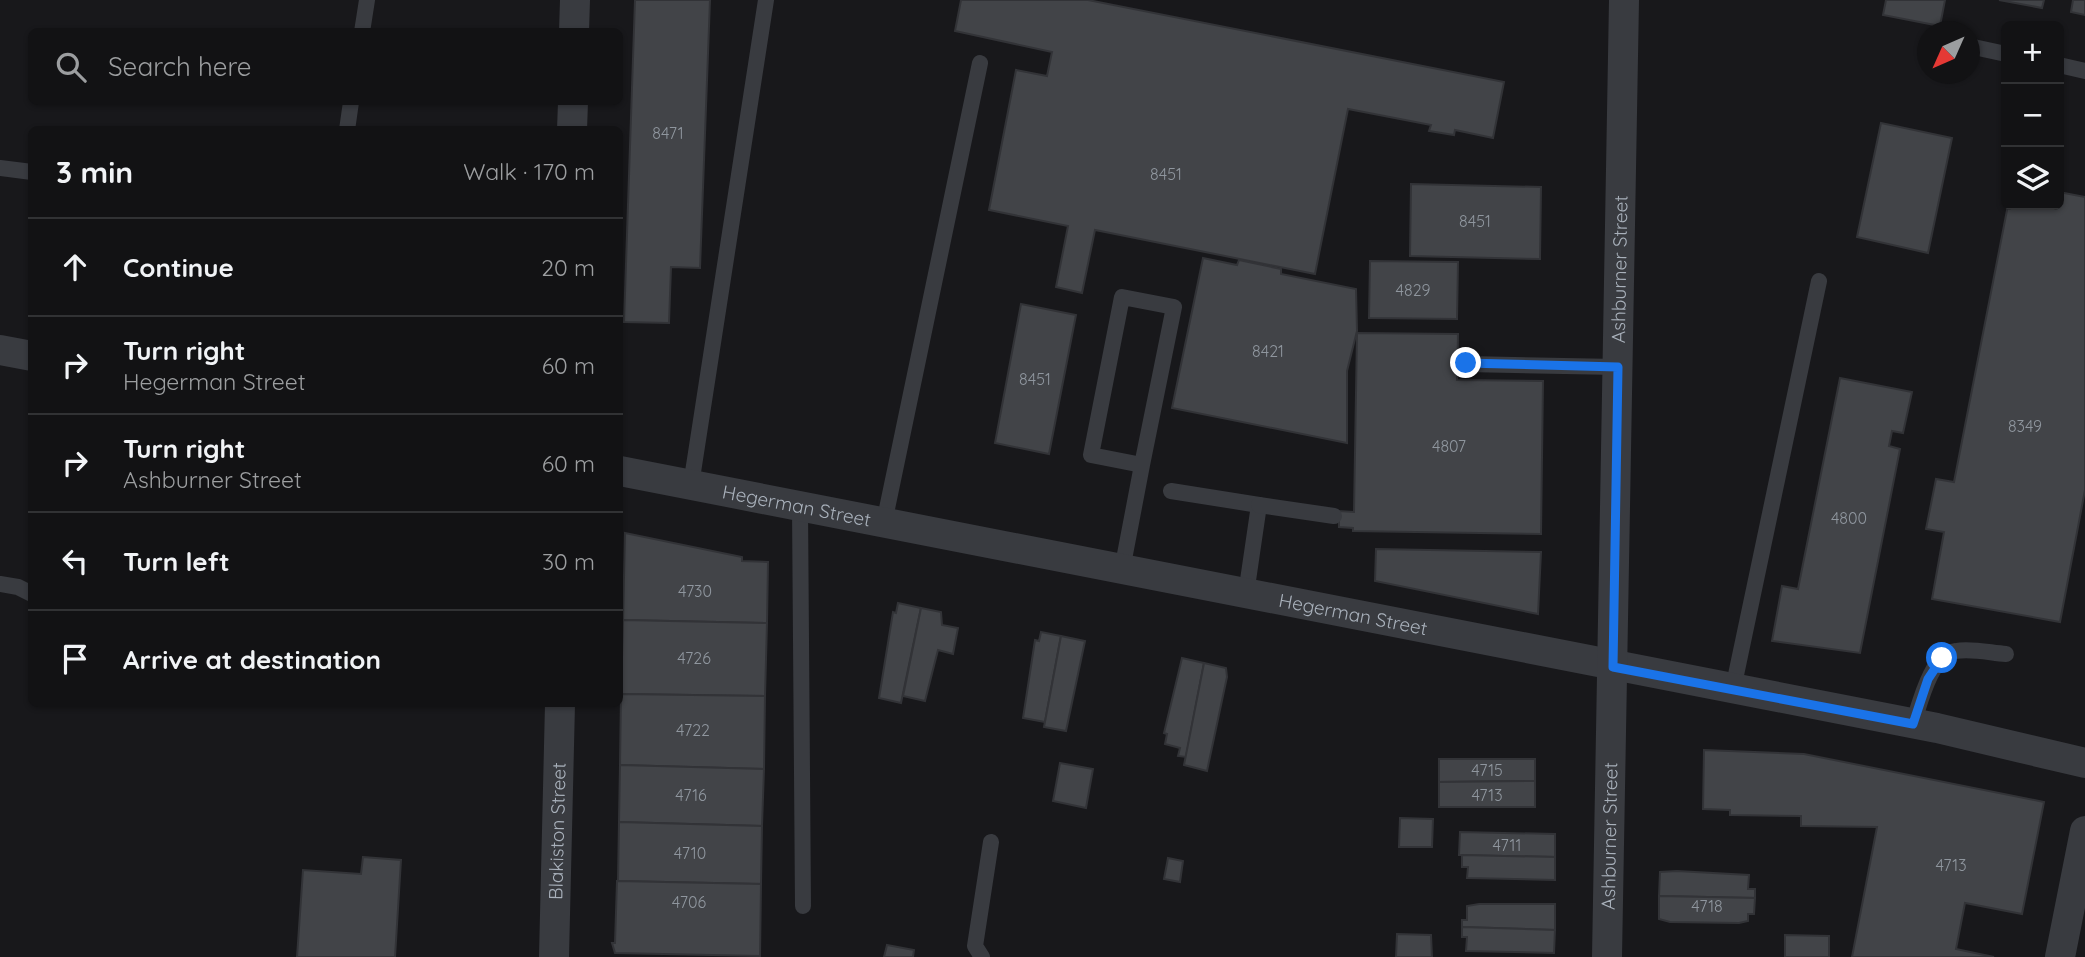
<!DOCTYPE html>
<html lang="en">
<head>
<meta charset="utf-8">
<style>
	:root { --surface:#121214; --page:#1f2022; --text:#f1f3f6; --muted:#9c9ea0; --line:#313234 }
	body { margin:0; font-family:Quicksand,sans-serif; background:var(--page); color:var(--text) }
	.controls { position:absolute; right:21px; top:21px; display:grid; overflow:hidden; border-radius:10px; box-shadow:0 2px 5px #0004 }
	.controls button { width:63px; height:63px; display:grid; place-items:center; padding:0; border:0; border-bottom:2px solid var(--line); background:var(--surface); color:var(--text); font:35px sans-serif }
	.compass { position:absolute; left:1917px; top:21px; width:63px; height:63px; border-radius:50%; background:var(--surface); box-shadow:0 2px 5px #0004; rotate:225deg }
	.stop { position:absolute; width:21px; height:21px; margin:-16px; border:5px solid #1a73e8; border-radius:50%; background:#fff }
	.stop.end { background:#1a73e8; border-color:#fff; box-shadow:0 2px 7px #0008 }
	.list { margin:0; padding:0; list-style:none }
	h2 { display:flex; justify-content:space-between; align-items:center; height:91px; margin:0; padding:0 28px; font-size:30px }
	h2 small { font-size:23px; font-weight:400; color:var(--muted) }
	.list li { display:grid; grid-template-columns:46px 1fr auto; gap:21px; align-items:center; box-sizing:border-box; height:98px; padding:0 28px; border-top:2px solid var(--line) }
	.list b { display:block; font-size:26px; white-space:nowrap }
	.list p { margin:0; font-size:23px; white-space:nowrap; color:var(--muted) }
	.list em { font-size:23px; font-style:normal; color:var(--muted) }
	.icon { flex:none; width:38px; height:38px; fill:none; stroke:currentColor; stroke-width:2; stroke-linecap:round; stroke-linejoin:round }
	.map { position:relative; flex:none; width:2085px; height:957px; overflow:hidden }
	.search { position:absolute; background:var(--surface); box-shadow:0 2px 5px #0004; left:28px; top:28px; width:595px; height:77px; display:flex; align-items:center; gap:18px; box-sizing:border-box; padding:0 24px; border-radius:10px; color:var(--muted); font-size:26px }
	.panel { position:absolute; background:var(--surface); box-shadow:0 2px 5px #0004; left:28px; top:126px; width:595px; height:581px; border-radius:10px }
	.map>svg:first-child { display:block }
</style>
</head>
<body>
<div class="map">
<svg width="2085" height="957" viewBox="0 0 2085 957">
	<rect width="100%" height="100%" fill="#18181b"/>
	<g fill="#424448" stroke="#323337" stroke-width="2">
		<polygon points="635,0 710,0 700,268 671,267 669,323 624,322"/>
		<polygon points="961,0 1088,0 1504,82 1493,138 1455,130 1454,135 1429,131 1431,125 1348,109 1315,274 1095,230 1082,293 1056,287 1068,226 989,210 1016,70 1047,76 1052,52 955,31"/>
		<polygon points="1886,0 1945,0 1940,26 1883,15"/>
		<polygon points="1999,0 2044,0 2042,8"/>
		<polygon points="2073,0 2085,0 2085,15 2071,12"/>
		<polygon points="1881,123 1952,138 1928,253 1857,237"/>
		<polygon points="1411,184 1541,187 1540,259 1410,256"/>
		<polygon points="2059,192 2085,197 2085,490 2060,622 1932,599 1944,532 1926,529 1936,479 1954,482 2008,205 2059,205"/>
		<polygon points="1203,258 1237,265 1239,260 1281,269 1281,274 1356,289 1357,331 1347,371 1347,443 1172,408"/>
		<polygon points="1370,261 1458,262 1457,319 1369,318"/>
		<polygon points="1021,304 1076,315 1049,454 995,443"/>
		<polygon points="1357,333 1458,334 1457,380 1543,381 1541,534 1353,531 1353,528 1339,527 1339,511 1354,512"/>
		<polygon points="1840,378 1912,392 1903,433 1892,431 1889,446 1900,449 1860,653 1772,641 1782,586 1798,589"/>
		<polygon points="625,533 742,557 742,561 768,562 767,623 623,620"/>
		<polygon points="1376,549 1541,552 1538,614 1375,581"/>
		<polygon points="898,603 921,608 901,703 879,698 893,612 896,613"/>
		<polygon points="921,608 941,612 942,625 958,628 953,654 938,650 925,701 903,696"/>
		<polygon points="623,620 767,623 765,696 621,694"/>
		<polygon points="1041,632 1061,636 1045,722 1023,718 1035,640 1039,641"/>
		<polygon points="1061,636 1085,641 1066,731 1044,727"/>
		<polygon points="1182,658 1204,663 1186,757 1178,756 1180,748 1165,744 1167,734 1164,733"/>
		<polygon points="1204,663 1226,668 1227,677 1207,771 1184,765"/>
		<polygon points="621,694 765,696 764,769 620,765"/>
		<polygon points="1704,750 1804,754 2044,802 2022,914 1965,903 1956,949 1994,957 1852,957 1877,827 1801,826 1801,816 1730,815 1730,810 1703,809"/>
		<polygon points="1439,759 1535,759 1535,781 1439,782"/>
		<polygon points="1060,763 1093,769 1086,808 1053,801"/>
		<polygon points="620,765 764,769 762,826 619,822"/>
		<polygon points="1535,781 1535,807 1439,807 1439,782"/>
		<polygon points="1400,818 1433,819 1432,847 1399,847"/>
		<polygon points="619,822 762,826 761,884 618,881"/>
		<polygon points="1460,832 1555,834 1555,857 1459,855"/>
		<polygon points="1462,855 1555,857 1555,880 1467,878 1468,867 1462,867"/>
		<polygon points="363,857 401,860 395,957 297,957 303,870 361,874"/>
		<polygon points="1168,858 1183,861 1180,882 1164,879"/>
		<polygon points="1677,871 1749,875 1748,889 1755,889 1755,898 1659,896 1660,872"/>
		<polygon points="617,881 761,884 760,956 615,953 612,943 615,943"/>
		<polygon points="1659,896 1755,898 1754,914 1748,914 1748,921 1739,923 1670,922 1659,919"/>
		<polygon points="1479,904 1555,904 1555,930 1462,927 1462,920 1467,920 1467,906"/>
		<polygon points="1462,927 1555,930 1554,953 1466,951 1467,937 1462,937"/>
		<polygon points="1397,934 1431,935 1432,957 1396,957"/>
		<polygon points="1785,935 1829,936 1829,957 1785,957"/>
		<polygon points="887,945 914,950 913,957 884,957"/>
	</g>
	<g fill="none" stroke-linecap="round" stroke-linejoin="round">
		<g stroke="#393b40" stroke-width="16">
			<polyline points="362,32 367,0"/>
			<polyline points="1969,46 2006,54"/>
			<polyline points="2059,65 2085,71"/>
			<polyline points="347,130 351,102"/>
			<polyline points="0,168 32,172"/>
			<polyline points="1466,364 1618,367"/>
			<polyline points="691,485 766,0"/>
			<polyline points="1171,491 1259,505 1246,594"/>
			<polyline points="1259,505 1334,516"/>
			<polyline points="800,507 803,906"/>
			<polyline points="884,523 980,63"/>
			<polyline points="1122,570 1142,465 1091,455 1122,297 1174,307 1142,465"/>
			<polyline points="0,584 18,587 32,594"/>
			<polyline points="1733,689 1819,281"/>
			<path d="M1913 724C1920 703 1931 654 1956 651 1971 648 1991 653 2006 654"/>
			<polyline points="982,957 975,946 991,842"/>
		</g>
		<g stroke="#393b40" stroke-width="30">
			<polyline points="574,32 575,0"/>
			<polyline points="572,130 573,102"/>
			<polyline points="0,350 32,356"/>
			<path id="s1" d="M620 471 1937 728 2085 763"/>
			<path id="s2" d="M554 957 560 704"/>
			<path id="s3" d="M1607 957 1624 0"/>
			<polyline points="2060,957 2085,831"/>
		</g>
	</g>
	<g fill="none" stroke-linecap="round" stroke-linejoin="round">
		<polyline stroke="#1a73e8" stroke-width="9" points="1466,363 1618,367 1613,667 1913,724 1928,679 1942,658"/>
	</g>
	<g text-anchor="middle" stroke-width="5" stroke-linejoin="round" paint-order="stroke">
		<g font-size="16" fill="#8f969e">
			<text x="668" y="139">8471</text>
			<text x="1166" y="180">8451</text>
			<text x="1475" y="227">8451</text>
			<text x="1413" y="296">4829</text>
			<text x="1268" y="357">8421</text>
			<text x="1035" y="385">8451</text>
			<text x="2025" y="432">8349</text>
			<text x="1449" y="452">4807</text>
			<text x="1849" y="524">4800</text>
			<text x="695" y="597">4730</text>
			<text x="694" y="664">4726</text>
			<text x="693" y="736">4722</text>
			<text x="1487" y="776">4715</text>
			<text x="691" y="801">4716</text>
			<text x="1487" y="801">4713</text>
			<text x="1507" y="851">4711</text>
			<text x="690" y="859">4710</text>
			<text x="1951" y="871">4713</text>
			<text x="689" y="908">4706</text>
			<text x="1707" y="912">4718</text>
		</g>
		<g font-size="19" fill="#a9b1bb" stroke="#131316">
			<text dy="7" stroke="none"><textPath href="#s3" startOffset="688">Ashburner Street</textPath></text>
			<text dy="7" stroke="none"><textPath href="#s1" startOffset="180">Hegerman Street</textPath></text>
			<text dy="7" stroke="none"><textPath href="#s1" startOffset="747">Hegerman Street</textPath></text>
			<text dy="7" stroke="none"><textPath href="#s2" startOffset="126">Blakiston Street</textPath></text>
			<text dy="7" stroke="none"><textPath href="#s3" startOffset="121">Ashburner Street</textPath></text>
		</g>
	</g>
</svg>
<div class="controls">
<button>+</button>
<button>−</button>
<button><svg class="icon" aria-label="layers" viewBox="0 0 24 24"><path d="M12 4l9 5-9 5-9-5zM3 14l9 5 9-5"/></svg></button>
</div>
<svg class="compass" viewBox="-18 -18 36 36"><path d="M0-13l5 13h-10z" fill="#e53935"/><path d="M0 13l5-13h-10z" fill="#9c9ea0"/></svg>
<div class="stop" style="left:1942px;top:658px"></div>
<div class="stop end" style="left:1466px;top:363px"></div>
<div class="search"><svg class="icon" aria-label="search" viewBox="0 0 24 24"><circle cx="10" cy="10" r="6"/><path d="M15 15l6 6"/></svg>Search here</div>
<section class="panel">
<h2>3 min<small>Walk · 170 m</small></h2>
<ul class="list">
<li><svg class="icon" aria-label="ahead" viewBox="0 0 24 24"><path d="M12 20V5M6 11l6-6 6 6"/></svg><div><b>Continue</b></div><em>20 m</em></li>
<li><svg class="icon" aria-label="right" viewBox="0 0 24 24"><path d="M7 20v-9h11M14 6l5 5-5 5"/></svg><div><b>Turn right</b><p>Hegerman Street</p></div><em>60 m</em></li>
<li><svg class="icon" aria-label="right" viewBox="0 0 24 24"><path d="M7 20v-9h11M14 6l5 5-5 5"/></svg><div><b>Turn right</b><p>Ashburner Street</p></div><em>60 m</em></li>
<li><svg class="icon" aria-label="left" viewBox="0 0 24 24"><path d="M17 20v-9H6M10 6l-5 5 5 5"/></svg><div><b>Turn left</b></div><em>30 m</em></li>
<li><svg class="icon" aria-label="arrive" viewBox="0 0 24 24"><path d="M6 21V4h12l-3 4 3 4H6"/></svg><div><b>Arrive at destination</b></div></li>
</ul>
</section>
</div>
</body>
</html>
